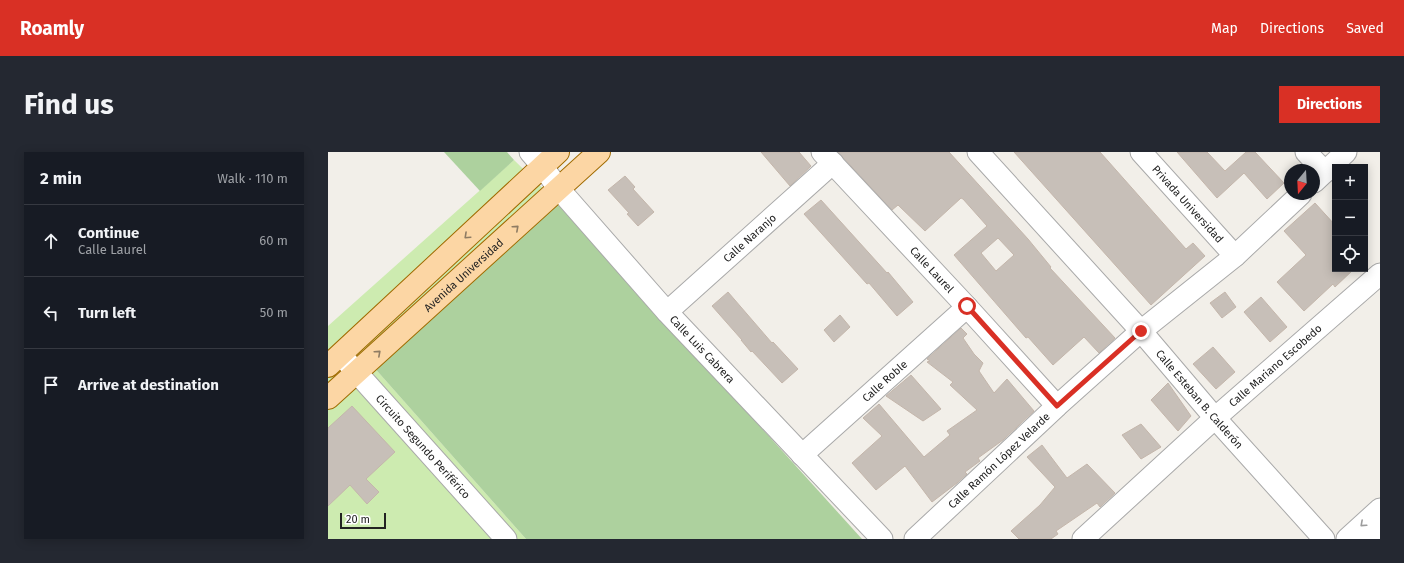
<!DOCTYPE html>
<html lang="en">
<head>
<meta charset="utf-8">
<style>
	:root { --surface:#171b24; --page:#242831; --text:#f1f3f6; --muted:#9ea1a6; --line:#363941; --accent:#d93025 }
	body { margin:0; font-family:"Fira Sans",sans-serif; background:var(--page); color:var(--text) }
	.controls { position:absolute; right:12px; top:12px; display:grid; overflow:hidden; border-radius:0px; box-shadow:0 2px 10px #0003 }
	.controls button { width:36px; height:36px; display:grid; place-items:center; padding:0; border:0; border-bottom:1px solid var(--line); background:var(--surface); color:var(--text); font:20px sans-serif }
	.compass { position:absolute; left:956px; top:12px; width:36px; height:36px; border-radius:50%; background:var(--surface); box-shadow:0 2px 10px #0003; rotate:198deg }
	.scale { position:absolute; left:12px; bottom:10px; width:46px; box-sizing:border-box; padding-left:4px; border:2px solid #222; border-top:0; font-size:11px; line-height:14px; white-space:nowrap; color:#222; -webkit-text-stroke:3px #fff; paint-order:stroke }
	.stop { position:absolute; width:12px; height:12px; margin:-9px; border:3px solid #d93025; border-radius:50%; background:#fff }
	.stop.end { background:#d93025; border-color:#fff; box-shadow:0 1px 4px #0008 }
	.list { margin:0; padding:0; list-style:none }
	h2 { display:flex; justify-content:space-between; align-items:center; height:52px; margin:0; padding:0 16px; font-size:17px }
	h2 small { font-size:13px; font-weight:400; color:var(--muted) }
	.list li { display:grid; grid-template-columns:26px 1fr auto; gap:12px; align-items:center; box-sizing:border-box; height:72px; padding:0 16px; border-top:1px solid var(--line) }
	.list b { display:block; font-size:15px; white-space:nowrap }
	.list p { margin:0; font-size:13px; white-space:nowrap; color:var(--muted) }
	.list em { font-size:13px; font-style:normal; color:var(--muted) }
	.icon { flex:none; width:22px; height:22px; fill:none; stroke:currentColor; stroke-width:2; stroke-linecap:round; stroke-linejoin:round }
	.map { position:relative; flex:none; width:1052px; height:387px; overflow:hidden; border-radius:0px }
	header { display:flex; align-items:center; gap:24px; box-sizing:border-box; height:56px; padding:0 20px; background:var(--accent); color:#fff }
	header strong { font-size:19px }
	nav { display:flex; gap:22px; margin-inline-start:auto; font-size:14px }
	.intro { display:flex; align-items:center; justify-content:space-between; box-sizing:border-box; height:96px; padding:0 24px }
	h1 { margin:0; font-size:28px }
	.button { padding:10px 18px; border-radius:0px; background:var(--accent); color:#fff; font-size:14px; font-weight:700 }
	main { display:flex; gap:24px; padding:0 24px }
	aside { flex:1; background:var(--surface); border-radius:0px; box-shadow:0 2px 10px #0003 }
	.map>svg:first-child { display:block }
</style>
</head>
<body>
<header>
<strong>Roamly</strong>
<nav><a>Map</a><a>Directions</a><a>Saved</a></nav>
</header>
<div class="intro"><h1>Find us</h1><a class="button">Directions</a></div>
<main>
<aside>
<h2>2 min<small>Walk · 110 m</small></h2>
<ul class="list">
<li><svg class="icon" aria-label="ahead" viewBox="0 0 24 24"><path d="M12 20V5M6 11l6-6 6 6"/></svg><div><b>Continue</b><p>Calle Laurel</p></div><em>60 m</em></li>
<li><svg class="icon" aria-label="left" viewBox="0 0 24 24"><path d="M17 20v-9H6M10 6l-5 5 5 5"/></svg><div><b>Turn left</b></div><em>50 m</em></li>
<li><svg class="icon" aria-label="arrive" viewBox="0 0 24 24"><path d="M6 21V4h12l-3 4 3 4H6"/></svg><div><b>Arrive at destination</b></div></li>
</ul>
</aside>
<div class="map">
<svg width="1052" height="387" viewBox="0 0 1052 387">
	<rect width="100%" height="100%" fill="#f2efe9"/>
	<polygon fill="#cdebb0" points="186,8 227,48 43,212 198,387 0,387 0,174"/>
	<g fill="#add19e">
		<polygon points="116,0 179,0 186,8 152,39"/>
		<polygon points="227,48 534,387 198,387 43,212"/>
	</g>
	<g fill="#c7bfb8" stroke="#c4b6ab" fill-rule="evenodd">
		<polygon points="433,0 471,0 483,14 462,34"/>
		<path d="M510 0H621L700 87 723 115 722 116 787 186 771 201 756 185 725 213 700 185 698 186 626 103 659 74 635 47 633 46 597 79 570 53 564 58ZM670 86 686 103 668 119 653 101Z"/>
		<polygon points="686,0 772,0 858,97 865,91 877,104 823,153"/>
		<polygon points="849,0 879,0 897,19 918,0 927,0 956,31 939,47 916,21 889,46"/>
		<polygon points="297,24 307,35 305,37 326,60 310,74 299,62 301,61 280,38"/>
		<polygon points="493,48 559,121 560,120 585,150 569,164 541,131 539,132 476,62"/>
		<polygon points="987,51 1007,73 1007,117 1026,117 1007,135 1005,132 976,159 949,130 978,103 956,79"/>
		<polygon points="400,140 444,191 445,190 470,217 454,231 424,199 423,200 413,188 414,188 384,154"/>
		<polygon points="897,140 908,155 894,166 882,151"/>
		<polygon points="933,145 959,175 942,190 916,160"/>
		<polygon points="512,163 522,175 506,190 496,178"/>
		<polygon points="633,176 639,182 635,186 646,202 655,211 651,219 666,241 679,227 706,259 675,288 650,306 652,309 637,320 639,322 629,331 604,350 577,314 548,338 524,311 554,284 535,266 551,252 596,305 622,283 619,279 649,258 622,233 625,230 599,210 602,209 599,207"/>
		<polygon points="885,195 907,220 888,237 865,212"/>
		<polygon points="583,223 613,257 595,269 558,244"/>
		<polygon points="840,231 863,264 850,279 823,248"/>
		<polygon points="24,254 67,300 38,327 51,340 39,352 22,333 0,354 0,276"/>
		<polygon points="813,272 833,295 813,307 794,283"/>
		<polygon points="714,293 739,326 759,312 787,341 772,355 769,351 728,379 730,382 723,387 691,387 683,379 712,353 727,335 699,305"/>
	</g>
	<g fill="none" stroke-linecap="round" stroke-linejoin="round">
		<g stroke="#a9a9a9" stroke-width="23">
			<g id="minor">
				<path id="s1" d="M202 0 214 14 231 37 339 160 554 387"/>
				<path id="s2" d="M494 0 639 155 729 254"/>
				<path id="s3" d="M650 0 813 179 887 266 996 387"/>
				<path id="s4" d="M813 0 907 104"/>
				<polyline points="978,0 997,20"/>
				<polyline points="986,30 1018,0"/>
				<path id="s5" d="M339 160 505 11"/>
				<path id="s6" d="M13 203 178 387"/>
				<path id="s7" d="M474 303 639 155"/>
				<path id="s8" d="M587 387 729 254 813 179 907 104 973 42"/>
				<path id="s9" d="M755 387 887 266 1052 122"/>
				<polyline points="1019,387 1052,357"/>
				<polyline points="1043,387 1052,379"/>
			</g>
		</g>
		<g stroke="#a06b00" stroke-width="24">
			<g id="major">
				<polyline points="0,214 230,0"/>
				<path id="s10" d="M0 246 271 0"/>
			</g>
		</g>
		<use href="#minor" stroke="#fff" stroke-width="21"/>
		<use href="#major" stroke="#fcd6a4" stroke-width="22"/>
	</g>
	<defs><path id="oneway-chevron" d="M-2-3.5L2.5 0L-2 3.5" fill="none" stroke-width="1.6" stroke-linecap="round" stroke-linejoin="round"/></defs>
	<g stroke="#8f7c63">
		<use href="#oneway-chevron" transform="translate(188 76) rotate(-42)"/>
		<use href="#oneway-chevron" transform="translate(139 84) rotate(137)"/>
		<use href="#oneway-chevron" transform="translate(50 201) rotate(-42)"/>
	</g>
	<use stroke="#9c9c9c" href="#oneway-chevron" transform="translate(1035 372) rotate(138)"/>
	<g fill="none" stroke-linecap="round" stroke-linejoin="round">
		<polyline stroke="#d93025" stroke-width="5" points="639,154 729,254 813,179"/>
	</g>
	<g text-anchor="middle" stroke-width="3" stroke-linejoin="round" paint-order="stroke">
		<g font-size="11" fill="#222" stroke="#fff">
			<text dy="4" stroke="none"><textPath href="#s4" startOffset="70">Privada Universidad</textPath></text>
			<text dy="4" stroke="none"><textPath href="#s5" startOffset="111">Calle Naranjo</textPath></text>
			<text dy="4" stroke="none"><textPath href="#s2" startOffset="161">Calle Laurel</textPath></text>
			<text dy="4" stroke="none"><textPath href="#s10" startOffset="183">Avenida Universidad</textPath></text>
			<text dy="4" stroke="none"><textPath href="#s1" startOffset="262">Calle Luis Cabrera</textPath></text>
			<text dy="4" stroke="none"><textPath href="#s9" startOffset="259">Calle Mariano Escobedo</textPath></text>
			<text dy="4" stroke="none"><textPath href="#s7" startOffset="111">Calle Roble</textPath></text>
			<text dy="4" stroke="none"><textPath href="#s3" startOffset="332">Calle Esteban B. Calderón</textPath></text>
			<text dy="4" stroke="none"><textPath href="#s6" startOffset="123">Circuito Segundo Periférico</textPath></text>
			<text dy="4" stroke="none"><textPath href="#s8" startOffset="115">Calle Ramón López Velarde</textPath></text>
		</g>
	</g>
</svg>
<div class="controls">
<button>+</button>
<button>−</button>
<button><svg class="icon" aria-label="locate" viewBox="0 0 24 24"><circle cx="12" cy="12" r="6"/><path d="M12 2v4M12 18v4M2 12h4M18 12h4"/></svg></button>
</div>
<svg class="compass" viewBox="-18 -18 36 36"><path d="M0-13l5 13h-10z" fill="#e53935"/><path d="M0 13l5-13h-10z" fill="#9ea1a6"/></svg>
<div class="scale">20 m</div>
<div class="stop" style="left:639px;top:154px"></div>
<div class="stop end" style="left:813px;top:179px"></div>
</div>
</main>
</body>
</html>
